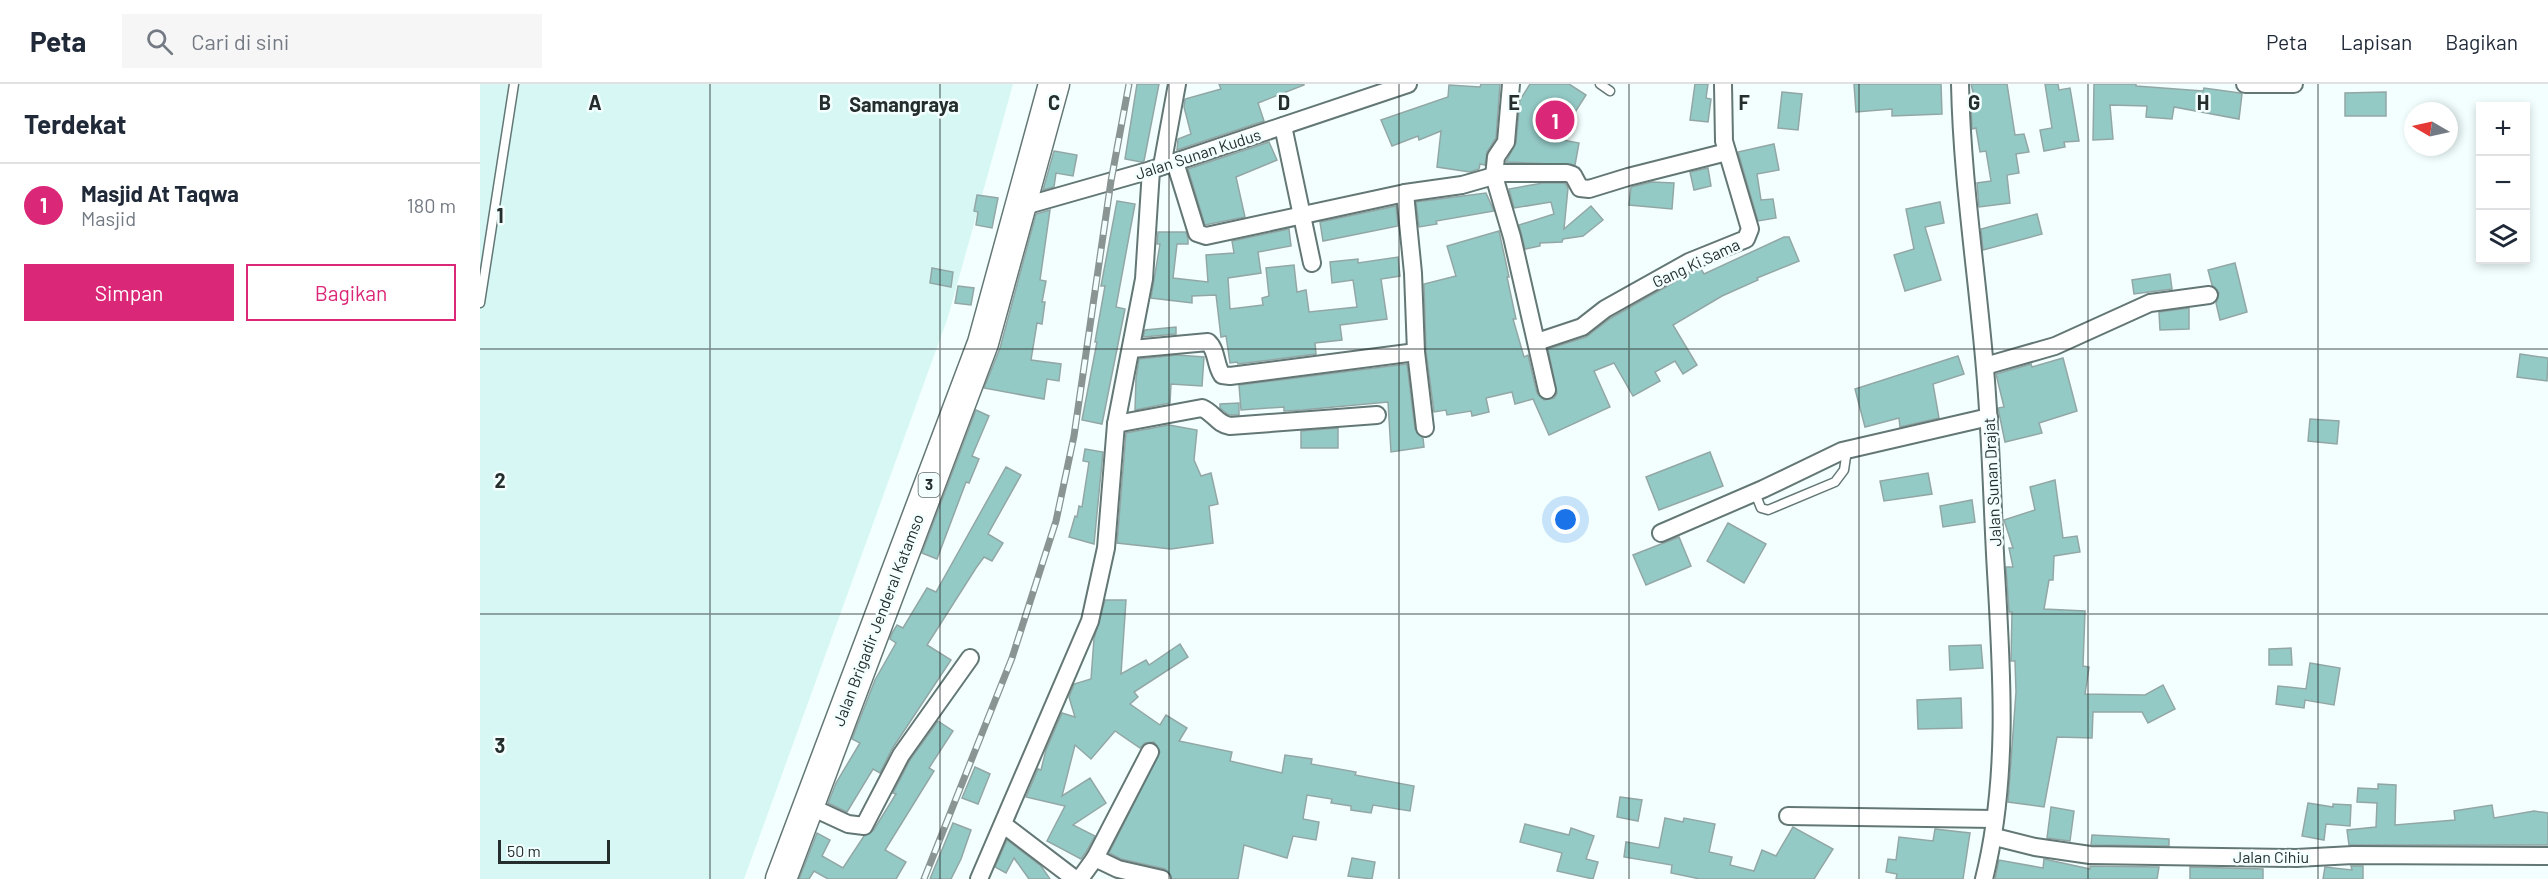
<!DOCTYPE html>
<html lang="id">
<head>
<meta charset="utf-8">
<style>
	:root { --surface:#fff; --page:#f6f6f7; --text:#1f2937; --muted:#747a83; --line:#e0e1e3; --accent:#db2777 }
	body { margin:0; font-family:Barlow,sans-serif; background:var(--page); color:var(--text) }
	.controls { position:absolute; right:18px; top:18px; display:grid; overflow:hidden; border-radius:0px; box-shadow:0 3px 9px #0003 }
	.controls button { width:54px; height:54px; display:grid; place-items:center; padding:0; border:0; border-bottom:2px solid var(--line); background:var(--surface); color:var(--text); font:30px sans-serif }
	.compass { position:absolute; left:1924px; top:18px; width:54px; height:54px; border-radius:50%; background:var(--surface); box-shadow:0 3px 9px #0003; rotate:279deg }
	.scale { position:absolute; left:18px; bottom:15px; width:112px; box-sizing:border-box; padding-left:6px; border:3px solid #252e2d; border-top:0; font-size:16px; line-height:21px; white-space:nowrap; color:#252e2d; -webkit-text-stroke:4px #f2fffe; paint-order:stroke }
	.you { position:absolute; left:1086px; top:436px; width:21px; height:21px; margin:-15px; border:4px solid #fff; border-radius:50%; background:#1a73e8; box-shadow:0 0 0 9px #1a73e833 }
	.badge { display:grid; place-items:center; width:39px; height:39px; border-radius:50%; background:var(--accent); color:#fff; font-size:20px; font-weight:700 }
	.pin { position:absolute; translate:-50% -50%; border:3px solid #fff; box-shadow:0 2px 6px #0006 }
	.list { margin:0; padding:0; list-style:none }
	h2 { display:flex; justify-content:space-between; align-items:center; height:78px; margin:0; padding:0 24px; font-size:26px }
	h2 small { font-size:20px; font-weight:400; color:var(--muted) }
	.list li { display:grid; grid-template-columns:39px 1fr auto; gap:18px; align-items:center; box-sizing:border-box; height:84px; padding:0 24px; border-top:2px solid var(--line) }
	.list b { display:block; font-size:22px; white-space:nowrap }
	.list p { margin:0; font-size:20px; white-space:nowrap; color:var(--muted) }
	.list em { font-size:20px; font-style:normal; color:var(--muted) }
	.actions { display:flex; gap:12px; padding:18px 24px }
	.actions a { flex:1; padding:14px 0; border:2px solid var(--accent); border-radius:0px; text-align:center; font-size:21px; color:var(--accent) }
	.actions .main { background:var(--accent); color:#fff }
	.icon { flex:none; width:33px; height:33px; fill:none; stroke:currentColor; stroke-width:2; stroke-linecap:round; stroke-linejoin:round }
	.map { position:relative; flex:none; width:2068px; height:795px; overflow:hidden }
	header { display:flex; align-items:center; gap:36px; box-sizing:border-box; height:84px; padding:0 30px; background:var(--surface); border-bottom:2px solid var(--line) }
	header strong { font-size:28px }
	nav { display:flex; gap:33px; margin-inline-start:auto; font-size:21px }
	.search { width:420px; height:54px; background:var(--page); display:flex; align-items:center; gap:15px; box-sizing:border-box; padding:0 21px; border-radius:0px; color:var(--muted); font-size:22px }
	main { display:flex }
	aside { flex:1; background:var(--surface) }
	.map>svg:first-child { display:block }
</style>
</head>
<body>
<header>
<strong>Peta</strong>
<div class="search"><svg class="icon" aria-label="search" viewBox="0 0 24 24"><circle cx="10" cy="10" r="6"/><path d="M15 15l6 6"/></svg>Cari di sini</div>
<nav><a>Peta</a><a>Lapisan</a><a>Bagikan</a></nav>
</header>
<main>
<aside>
<h2>Terdekat<small></small></h2>
<ul class="list">
<li><span class="badge">1</span><div><b>Masjid At Taqwa</b><p>Masjid</p></div><em>180 m</em></li>
</ul>
<div class="actions"><a class="main">Simpan</a><a>Bagikan</a></div>
</aside>
<div class="map">
<svg width="2068" height="795" viewBox="0 0 2068 795">
	<rect width="100%" height="100%" fill="#f2fffe"/>
	<polygon fill="#d6f7f4" points="0,0 533,0 468,233 264,795 0,795"/>
	<g fill="#94cac6" stroke="#92a7a5" stroke-width="1.5">
		<polygon points="657,0 679,0 664,77 661,78 645,75"/>
		<polygon points="739,0 824,0 824,1 778,19 784,37 697,66 698,55 711,50 704,23 705,15 741,5"/>
		<polygon points="1001,0 1020,0 1016,54 1007,68 1005,81 1000,80 999,85 990,88 957,83 961,47 939,56 938,52 912,62 901,36 968,13 969,1 1000,3"/>
		<polygon points="1050,0 1089,0 1106,11 1078,55 1099,59 1095,81 1026,78 1036,59 1040,16"/>
		<polygon points="1215,0 1228,0 1226,14 1231,15 1228,38 1210,36"/>
		<polygon points="1374,0 1461,0 1462,30 1412,32 1412,25 1376,28"/>
		<polygon points="1491,0 1527,0 1535,51 1544,50 1549,68 1536,70 1539,89 1527,91 1530,119 1499,123 1497,99 1511,97 1506,67 1500,68 1496,44 1492,45 1491,21 1496,20"/>
		<polygon points="1565,0 1578,0 1579,6 1590,4 1599,57 1584,58 1585,63 1564,67 1560,46 1572,44"/>
		<polygon points="1614,0 1656,0 1656,2 1723,7 1724,4 1760,9 1762,10 1759,35 1694,23 1692,35 1666,33 1667,22 1630,21 1633,55 1613,56"/>
		<polygon points="1302,8 1322,10 1318,46 1298,44"/>
		<polygon points="1906,8 1906,32 1865,32 1865,9"/>
		<polygon points="789,58 797,76 756,93 765,133 725,141 708,85"/>
		<polygon points="1294,60 1299,86 1277,90 1281,116 1293,115 1296,134 1278,137 1258,68"/>
		<polygon points="574,67 597,71 593,92 576,89 574,103 563,106"/>
		<polygon points="1228,84 1231,102 1214,106 1210,88"/>
		<polygon points="1172,98 1194,99 1192,125 1149,121 1151,103"/>
		<polygon points="1063,99 1085,99 1088,104 1084,145 1111,122 1123,136 1103,152 1083,155 1082,158 1060,159 1060,162 1045,165 1039,141 1074,130 1071,118 1034,124 1029,105"/>
		<polygon points="1006,109 1014,127 956,137 957,140 939,143 936,118"/>
		<polygon points="497,111 518,114 512,144 496,141 498,128 494,127"/>
		<polygon points="637,117 655,120 636,223 645,225 622,340 602,336 617,258 615,258 625,202 621,202"/>
		<polygon points="1460,118 1464,139 1445,143 1461,196 1425,207 1414,171 1434,165 1426,125"/>
		<polygon points="916,122 918,142 843,157 840,138"/>
		<polygon points="570,126 560,196 566,197 562,218 565,218 562,240 557,239 551,276 581,280 579,297 567,295 564,315 504,304 520,264 556,130"/>
		<polygon points="1557,130 1562,150 1503,166 1501,145"/>
		<polygon points="809,145 811,162 778,168 781,189 748,194 750,225 783,221 782,214 789,212 786,184 814,181 817,208 826,206 829,228 877,223 873,196 852,199 850,178 878,175 878,179 918,173 920,192 901,195 907,235 860,241 862,256 835,259 836,270 758,280 757,278 750,279 746,252 741,253 736,211 712,212 712,219 671,214 680,160 677,160 678,148 706,148 708,155 708,160 697,160 693,194 728,198 726,171 754,169 752,157"/>
		<polygon points="1019,147 1029,193 1027,193 1036,235 1033,235 1044,273 1048,271 1057,309 1064,316 1074,314 1077,309 1068,265 1106,253 1131,234 1214,187 1221,185 1224,190 1304,153 1309,153 1319,177 1277,194 1278,196 1242,212 1193,241 1217,281 1203,290 1195,277 1175,288 1180,297 1153,312 1134,279 1114,287 1130,323 1069,351 1053,315 1035,320 1032,308 1006,314 1009,328 992,332 991,327 967,331 966,326 954,328 946,267 944,200 976,192 967,162"/>
		<polygon points="1755,179 1767,228 1740,236 1736,219 1739,209 1732,201 1728,186"/>
		<polygon points="452,184 473,188 471,203 450,199"/>
		<polygon points="1690,190 1692,205 1654,210 1652,196"/>
		<polygon points="478,202 494,204 491,221 475,219"/>
		<polygon points="1709,224 1709,245 1680,246 1679,228"/>
		<polygon points="696,243 696,250 663,253 665,246"/>
		<polygon points="2040,270 2068,274 2067,297 2037,293"/>
		<polygon points="697,271 724,273 722,302 691,300 690,319 655,326 656,294 659,275"/>
		<polygon points="1478,272 1484,290 1453,300 1459,334 1420,343 1419,334 1385,343 1375,305"/>
		<polygon points="1583,274 1597,327 1559,339 1562,349 1525,358 1518,324 1524,323 1516,290 1551,280 1552,283"/>
		<polygon points="927,280 935,345 943,354 944,363 911,368 908,318 822,326 804,327 804,323 761,326 759,301"/>
		<polygon points="759,319 759,331 749,331 740,324 740,320"/>
		<polygon points="496,326 509,332 492,372 499,375 489,399 486,398 457,475 442,469"/>
		<polygon points="1830,335 1859,337 1857,360 1828,357"/>
		<polygon points="689,341 717,346 714,376 721,392 731,389 738,420 729,422 733,459 691,465 637,459 646,349"/>
		<polygon points="858,344 858,364 821,364 821,347"/>
		<polygon points="605,365 623,368 614,460 589,453 595,432 597,433 599,422 602,423 609,378 603,377"/>
		<polygon points="1230,368 1243,402 1179,426 1166,393"/>
		<polygon points="526,383 541,391 508,450 523,459 512,477 504,473 496,484 447,561 471,576 412,665 400,689 393,685 367,728 348,719 356,699 380,659 372,655 395,596 416,559 410,555 412,549 417,541 423,544 447,504 456,508"/>
		<polygon points="1448,389 1452,410 1404,417 1400,397"/>
		<polygon points="1575,396 1583,454 1597,452 1600,468 1574,472 1573,496 1569,496 1564,525 1605,527 1603,582 1609,583 1605,610 1665,611 1683,601 1695,625 1668,639 1662,628 1613,628 1612,654 1577,653 1564,723 1528,718 1536,608 1535,577 1531,577 1532,528 1529,528 1526,483 1533,483 1529,464 1533,464 1524,436 1555,426 1550,403"/>
		<polygon points="1492,416 1495,438 1463,443 1460,422"/>
		<polygon points="1248,439 1286,460 1264,499 1227,477"/>
		<polygon points="1199,453 1211,482 1166,501 1153,471"/>
		<polygon points="625,516 646,516 641,590 666,576 669,581 700,560 708,573 654,608 658,613 650,620 680,641 686,631 707,644 699,657 752,668 750,677 802,689 805,671 832,675 831,680 876,688 875,691 934,702 930,727 893,721 891,729 871,726 871,722 851,719 852,715 827,711 823,735 839,738 836,756 813,752 807,774 764,761 758,795 692,795 685,785 641,775 629,769 680,668 674,658 665,659 660,664 635,647 611,675 595,661 582,712 610,694 626,719 593,741 615,752 606,768 601,775 567,757 585,722 546,713 558,685 561,686 566,666 582,629 595,633 589,613 594,600 611,595 614,555"/>
		<polygon points="1501,561 1503,584 1470,586 1469,562"/>
		<polygon points="1811,564 1812,581 1789,581 1789,565"/>
		<polygon points="1830,579 1860,584 1854,621 1825,616 1824,624 1796,620 1798,602 1826,605"/>
		<polygon points="1481,614 1482,644 1438,645 1437,616"/>
		<polygon points="458,637 473,647 449,684 454,687 405,766 426,778 416,795 348,795 334,787 329,795 319,795 337,749 350,756 342,772 363,784 384,752 393,747 416,710 413,709 430,676"/>
		<polygon points="495,683 510,690 498,720 482,714"/>
		<polygon points="1898,700 1916,701 1915,741 1975,736 1974,727 2012,721 2014,734 2054,727 2068,729 2068,761 1869,761 1867,746 1896,743 1897,719 1877,718 1878,704 1898,705"/>
		<polygon points="1140,713 1162,716 1158,737 1137,733"/>
		<polygon points="1828,719 1853,723 1853,720 1871,721 1870,742 1846,740 1844,756 1822,752"/>
		<polygon points="1571,723 1594,727 1590,757 1567,754"/>
		<polygon points="1185,734 1203,738 1204,734 1235,740 1229,768 1252,773 1250,781 1274,787 1282,766 1296,772 1313,743 1353,765 1334,795 1220,795 1191,789 1192,781 1144,773 1146,758 1179,764"/>
		<polygon points="473,739 491,746 481,775 471,795 450,795"/>
		<polygon points="1045,740 1089,751 1091,744 1114,752 1106,775 1118,778 1113,795 1077,787 1082,769 1040,758"/>
		<polygon points="1455,745 1490,749 1483,795 1416,795 1417,790 1406,788 1408,775 1416,776 1419,753 1453,757"/>
		<polygon points="1612,751 1689,755 1689,762 1611,761"/>
		<polygon points="527,756 561,782 570,795 549,795 534,774 526,789 515,783"/>
		<polygon points="872,774 895,778 892,795 868,792"/>
		<polygon points="1564,775 1610,785 1610,782 1679,783 1677,795 1515,795 1519,776 1563,784"/>
		<polygon points="1871,782 1883,782 1883,795 1843,795 1845,783 1872,786"/>
		<polygon points="1710,783 1783,785 1783,795 1710,795"/>
	</g>
	<g fill="none" stroke-linecap="round" stroke-linejoin="round">
		<g stroke="#637775" stroke-width="11">
			<g id="lane">
				<polyline points="1120,0 1130,7"/>
				<polyline points="0,219 34,0"/>
				<polyline points="1275,409 1281,424 1288,426 1355,398 1364,386 1367,366"/>
			</g>
		</g>
		<g stroke="#637775" stroke-width="20">
			<g id="street">
				<polyline points="1031,0 1026,58 1016,73 1014,92 1032,153 1067,306"/>
				<path d="M1480 0C1482 96 1497 189 1505 285 1511 352 1512 420 1516 488 1522 590 1529 695 1504 795"/>
				<polyline points="1765,0 1814,0"/>
				<polyline points="803,42 832,179"/>
				<polyline points="695,78 717,149 726,152 925,109 933,189 936,268 945,344"/>
				<polyline points="682,82 697,0"/>
				<polyline points="925,109 982,101 1024,89 1087,89 1093,91 1100,104 1109,105 1148,93 1247,68"/>
				<polyline points="541,123 671,86 928,0"/>
				<polyline points="1057,258 1102,243 1125,225 1209,178 1266,155 1270,145 1244,57 1243,0"/>
				<path d="M652 265 728 258C737 266 735 281 742 291L750 292 936 268"/>
				<polyline points="1505,282 1575,262 1670,219 1729,211"/>
				<path d="M636 340 722 324C734 329 737 340 750 342L897 331"/>
				<polyline points="1181,449 1283,405 1362,367 1509,333"/>
				<polyline points="329,722 368,740 384,742 421,671 490,574"/>
				<polyline points="1308,732 1515,735"/>
				<polyline points="524,741 595,795 602,792 615,774 638,785 682,795"/>
				<polyline points="1515,753 1555,763 1610,771 1816,774 1873,771 2068,772"/>
				<polyline points="615,774 670,668"/>
				<polyline points="499,795 610,537 626,464 636,340 664,195 671,86"/>
			</g>
		</g>
		<g stroke="#637775" stroke-width="33">
			<polyline id="highway" points="301,795 503,259 574,0"/>
		</g>
		<use href="#lane" stroke="#fff" stroke-width="8"/>
		<use href="#street" stroke="#fff" stroke-width="16"/>
		<use href="#highway" stroke="#fff" stroke-width="30"/>
		<g stroke="#899493" stroke-width="7">
			<polyline id="rail" points="444,795 532,574 576,437 594,352 631,97 649,0"/>
		</g>
		<use href="#rail" stroke="#f2fffe" stroke-width="4.5" stroke-dasharray="14" stroke-linecap="butt"/>
	</g>
	<path fill="none" stroke="#252e2d" stroke-width="1.5" stroke-opacity="0.55" d="M230 0V795M460 0V795M689 0V795M919 0V795M1149 0V795M1379 0V795M1608 0V795M1838 0V795M0 265H2068M0 530H2068"/>
	<g text-anchor="middle" stroke-width="5" stroke-linejoin="round" paint-order="stroke">
		<rect fill="#f2fffe" stroke="#626d6c" stroke-width="1.5" x="438.5" y="389" width="21" height="24" rx="4.5"/>
		<g font-size="15" font-weight="bold" fill="#252e2d">
			<text x="449" y="406">3</text>
		</g>
		<g font-size="16" fill="#252e2d" stroke="#f2fffe">
			<text transform="translate(718 70) rotate(-18)" y="6">Jalan Sunan Kudus</text>
			<text transform="translate(1216 179) rotate(-25)" y="6">Gang Ki Sama</text>
			<text transform="translate(1512 398) rotate(-93)" y="6">Jalan Sunan Drajat</text>
			<text transform="translate(398 536) rotate(-69)" y="6">Jalan Brigadir Jenderal Katamso</text>
			<text x="1791" y="779">Jalan Cihiu</text>
		</g>
		<g font-size="20" font-weight="bold" fill="#252e2d" stroke="#f2fffe">
			<text x="424" y="28">Samangraya</text>
		</g>
	</g>
	<g font-size="20" text-anchor="middle" font-weight="bold" fill="#252e2d" stroke="#f2fffe" stroke-width="5" stroke-linejoin="round" paint-order="stroke">
		<text x="115" y="26">A</text>
		<text x="345" y="26">B</text>
		<text x="574" y="26">C</text>
		<text x="804" y="26">D</text>
		<text x="1034" y="26">E</text>
		<text x="1264" y="26">F</text>
		<text x="1494" y="26">G</text>
		<text x="1723" y="26">H</text>
		<text x="20" y="139">1</text>
		<text x="20" y="404">2</text>
		<text x="20" y="669">3</text>
	</g>
</svg>
<div class="controls">
<button>+</button>
<button>−</button>
<button><svg class="icon" aria-label="layers" viewBox="0 0 24 24"><path d="M12 4l9 5-9 5-9-5zM3 14l9 5 9-5"/></svg></button>
</div>
<svg class="compass" viewBox="-18 -18 36 36"><path d="M0-13l5 13h-10z" fill="#e53935"/><path d="M0 13l5-13h-10z" fill="#747a83"/></svg>
<div class="scale">50 m</div>
<div class="you"></div>
<div class="pin badge" style="left:1075px;top:36px">1</div>
</div>
</main>
</body>
</html>
